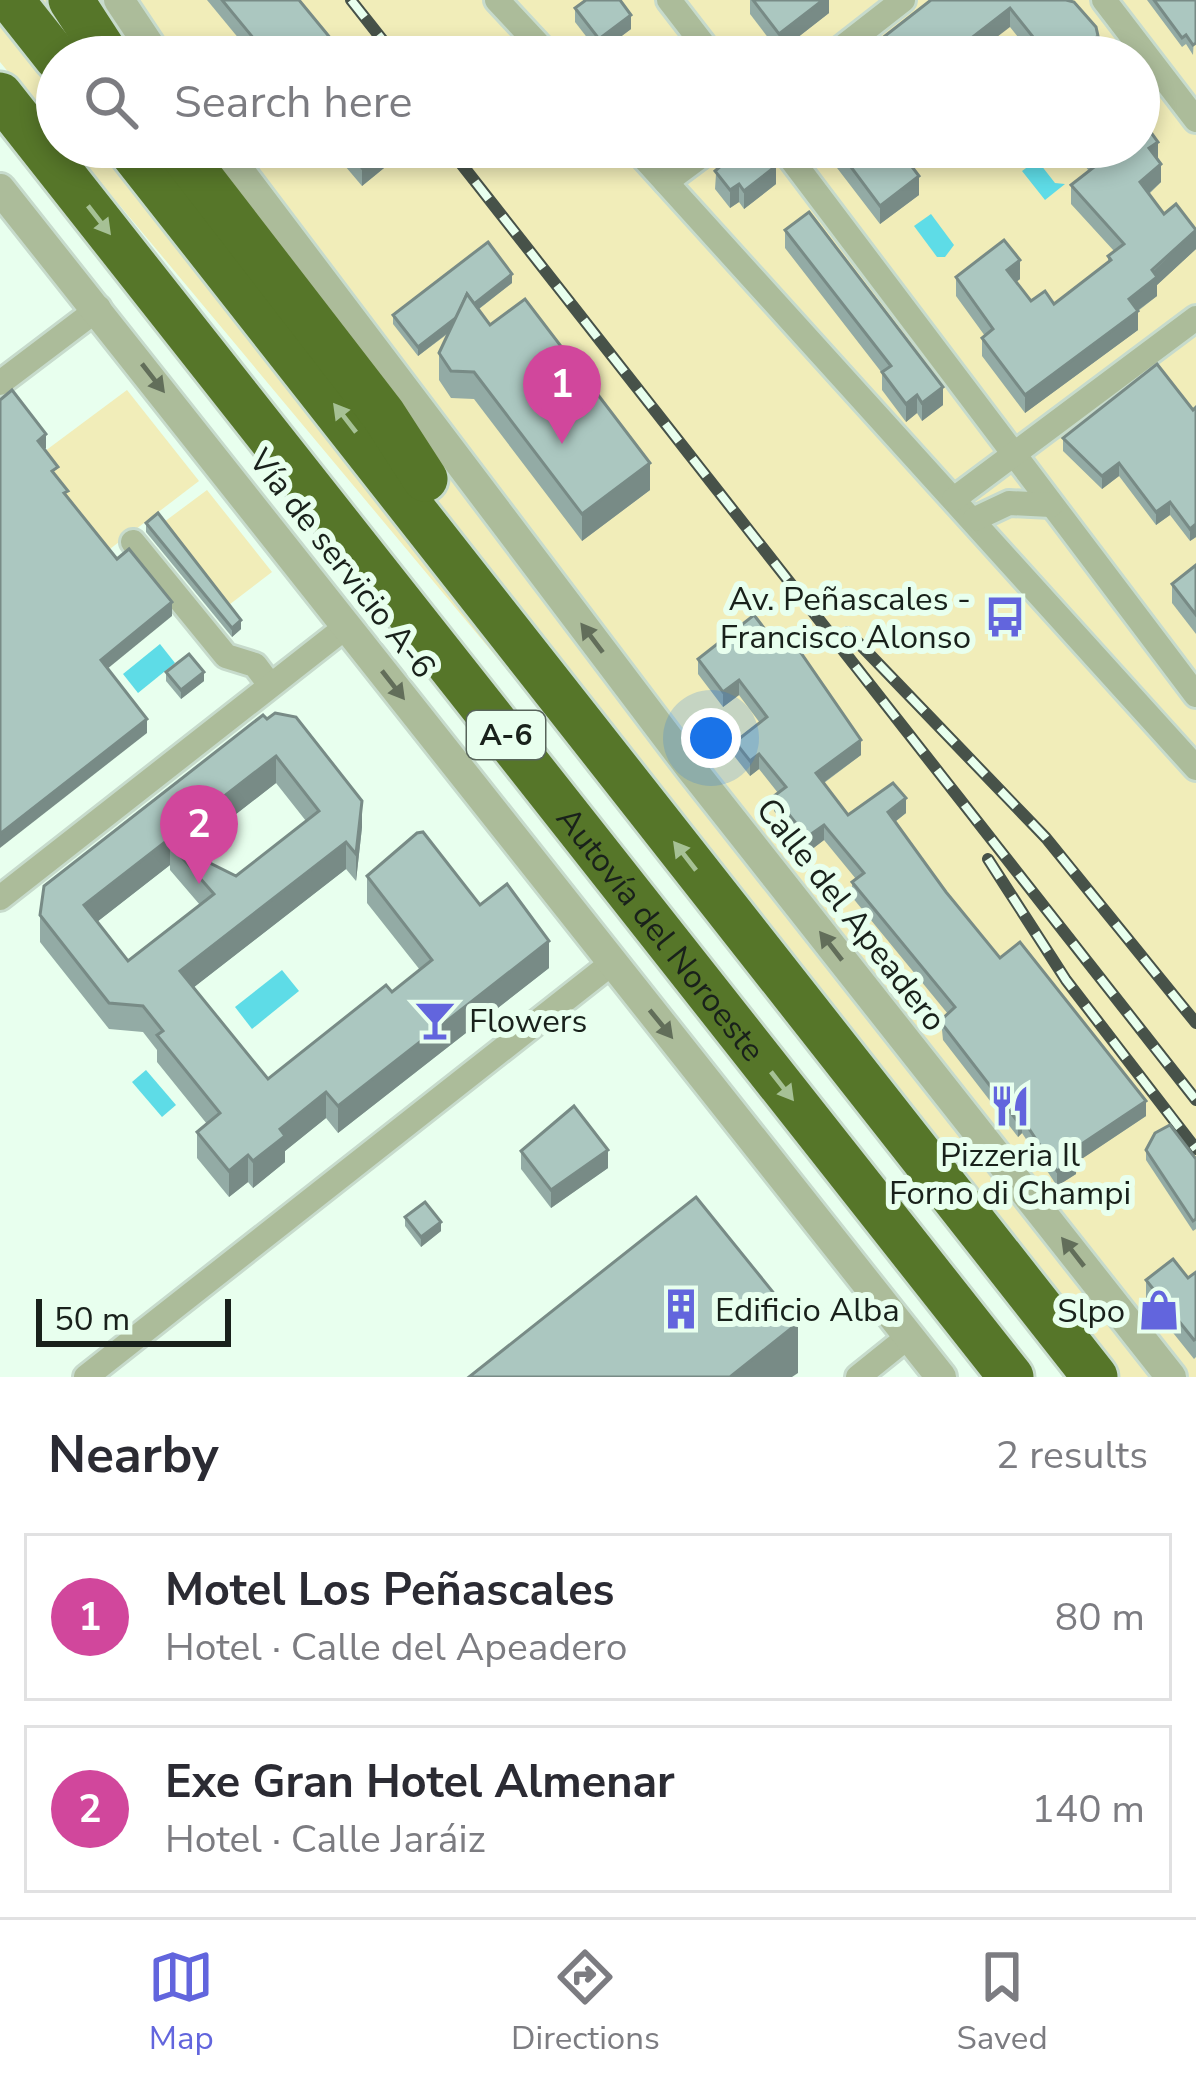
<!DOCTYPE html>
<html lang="en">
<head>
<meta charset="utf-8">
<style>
	:root { --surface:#fff; --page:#f7f7f7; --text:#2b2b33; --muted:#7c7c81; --line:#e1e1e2; --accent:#6265dd }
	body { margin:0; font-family:"Nunito Sans",sans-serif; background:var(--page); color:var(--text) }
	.scale { position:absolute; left:36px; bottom:30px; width:195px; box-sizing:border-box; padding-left:12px; border:6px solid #19211b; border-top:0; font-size:33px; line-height:42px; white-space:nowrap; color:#19211b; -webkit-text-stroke:9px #e8ffee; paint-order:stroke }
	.you { position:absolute; left:711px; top:738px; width:42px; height:42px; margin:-30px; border:9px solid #fff; border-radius:50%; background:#1a73e8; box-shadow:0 0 0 18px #1a73e833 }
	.badge { display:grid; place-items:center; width:78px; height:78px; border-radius:50%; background:var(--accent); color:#fff; font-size:39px; font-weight:700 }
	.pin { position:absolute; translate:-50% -99px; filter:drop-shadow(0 3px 6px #0008) }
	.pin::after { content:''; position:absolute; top:63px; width:42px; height:36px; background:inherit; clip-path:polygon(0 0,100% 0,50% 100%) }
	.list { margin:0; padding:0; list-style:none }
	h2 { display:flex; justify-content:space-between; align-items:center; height:156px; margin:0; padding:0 48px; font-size:51px }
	h2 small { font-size:39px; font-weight:400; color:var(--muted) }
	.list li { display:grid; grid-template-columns:78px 1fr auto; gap:36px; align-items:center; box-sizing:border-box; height:168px; margin:0 24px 24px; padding:0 24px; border:3px solid var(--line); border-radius:0px }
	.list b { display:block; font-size:45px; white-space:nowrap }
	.list p { margin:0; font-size:39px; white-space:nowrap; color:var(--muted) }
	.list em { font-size:39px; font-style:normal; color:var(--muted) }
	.icon { flex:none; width:66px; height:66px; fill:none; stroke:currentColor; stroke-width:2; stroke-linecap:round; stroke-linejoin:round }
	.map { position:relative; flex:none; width:1196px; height:1377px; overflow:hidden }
	.search { position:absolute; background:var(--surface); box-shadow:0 6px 18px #0003; left:36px; right:36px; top:36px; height:132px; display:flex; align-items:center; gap:30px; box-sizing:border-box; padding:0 42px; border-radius:66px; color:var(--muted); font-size:45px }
	.sheet { height:540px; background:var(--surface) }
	nav { display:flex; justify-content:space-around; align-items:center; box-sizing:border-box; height:168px; border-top:3px solid var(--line); background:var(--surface); font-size:33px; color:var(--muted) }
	nav a { display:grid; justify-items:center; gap:6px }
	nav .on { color:var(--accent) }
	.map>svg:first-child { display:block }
</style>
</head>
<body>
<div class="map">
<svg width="1196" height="1377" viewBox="0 0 1196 1377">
	<rect width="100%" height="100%" fill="#e8ffee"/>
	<g fill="#f1edb9">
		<polygon points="0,0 1196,0 1196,1377 1097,1377 71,147 1139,147 1139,57 57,57 57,131 0,62"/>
		<polygon points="127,390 199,481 102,555 33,460"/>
		<polygon points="207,490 272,572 225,608 160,525"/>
	</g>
	<g fill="#5edce7">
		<polygon points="1037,160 1055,183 1065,184 1045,200 1022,171"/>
		<polygon points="931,214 954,245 945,257 937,257 914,226"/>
		<polygon points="160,644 175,663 138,693 123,674"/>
		<polygon points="282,970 299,991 252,1029 235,1007"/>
		<polygon points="146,1070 176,1105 162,1117 132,1082"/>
	</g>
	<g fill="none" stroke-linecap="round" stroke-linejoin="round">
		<g stroke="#c7dbcc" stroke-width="30">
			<g id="minor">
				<polyline points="497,0 550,57"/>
				<polyline points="669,0 713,57"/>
				<polyline points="1104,0 1196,120"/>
				<polyline points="830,57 903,0"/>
				<polyline points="634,147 1196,768"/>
				<polyline points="782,147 1196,695"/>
				<polyline points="666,182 713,147"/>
				<polyline points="0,383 99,308"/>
				<polyline points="954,499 1196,318"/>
				<polyline points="975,519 1009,503 1051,505"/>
				<polyline points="133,542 226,656 255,665 270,685"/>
				<polyline points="0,898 347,626"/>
				<polyline points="86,1377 612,963"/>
				<polyline points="858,1377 909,1336"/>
			</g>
		</g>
		<g stroke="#c7dbcc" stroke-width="36">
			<g id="tertiary">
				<polyline points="119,0 157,57"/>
				<polyline points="221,147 689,766 1171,1377"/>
				<polyline points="0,189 941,1377"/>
			</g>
		</g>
		<g stroke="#c7dbcc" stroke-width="51">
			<g id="motorway">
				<polyline points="11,0 57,58"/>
				<polyline points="71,0 108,57"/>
				<path id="s1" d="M0 95 1011 1377"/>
				<polyline points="128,147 1095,1377"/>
				<polyline points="177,147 383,414 425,479"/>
			</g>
		</g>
		<use href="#minor" stroke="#acbc9a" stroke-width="24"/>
		<use href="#tertiary" stroke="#acbc9a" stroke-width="30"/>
		<use href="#motorway" stroke="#567629" stroke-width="45"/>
		<g stroke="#475249" stroke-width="12">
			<g id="rail">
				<polyline points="351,0 396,57"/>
				<polyline points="448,147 1196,1100"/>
				<polyline points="848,632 1046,838 1196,1023"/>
				<polyline points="988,859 1066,980 1196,1149"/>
			</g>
		</g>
		<use href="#rail" stroke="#e8ffee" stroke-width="8" stroke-dasharray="22" stroke-linecap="butt"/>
	</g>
	<g fill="#93aba5" fill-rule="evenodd">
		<polygon points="207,0 299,0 346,57 254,57"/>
		<polygon points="584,0 620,0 631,29 599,53 575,22 575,8"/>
		<polygon points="750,0 829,0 829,13 779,52 750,14"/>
		<polygon points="931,0 1066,0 1098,55 1095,57 1034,57 1010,27"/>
		<polygon points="1147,0 1196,0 1193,55 1186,44 1182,47"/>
		<polygon points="329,147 406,147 406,150 362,186"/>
		<polygon points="812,147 897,147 919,195 880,224 834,164 828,168"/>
		<polygon points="1070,147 1139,147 1158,160 1161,182 1149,194 1164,214 1196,249 1157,285 1157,296 1138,311 1138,330 1025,413 982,356 982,338 985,336 956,296 956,277 1020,279 1016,282 1031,301 1054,304 1108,263 1108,256 1114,251 1071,204 1071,185 1089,171"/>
		<polygon points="717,159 776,184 744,209 739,202 730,208 715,189"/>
		<polygon points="785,230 943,405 922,421 917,413 906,422 882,390 882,373 785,248"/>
		<polygon points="512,283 479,309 490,325 650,490 582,541 474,399 451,398 439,380 439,353 450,332 418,356 393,324 393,315"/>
		<polygon points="1196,407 1196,537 1190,541 1170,515 1156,525 1119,476 1102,489 1063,451 1063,438 1193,410"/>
		<polygon points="146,523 241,629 232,637 146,532"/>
		<polygon points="1196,565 1196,634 1172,603 1172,584"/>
		<polygon points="754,615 861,755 824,783 848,815 906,813 895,822 946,892 1000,958 1146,1116 1077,1162 1076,1174 1057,1186 1022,1133 1018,1137 943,1040 941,1020 948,1014 852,897 852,882 856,879 824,840 807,853 774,811 774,796 778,793 759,769 750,776 735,757 735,742 760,723 739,695 723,707 698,674 698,659"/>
		<polygon points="166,672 204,681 181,699 166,681"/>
		<path d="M263 715 362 827 356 881 346 869 194 987 268 1079 392 992 420 970 367 903V876L480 905 549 968 338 1133 326 1118 285 1151V1162L253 1188 248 1182 229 1197 197 1158V1132L207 1124 157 1062V1050L143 1032 109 1029 40 942V915ZM276 783 306 821 236 876 210 864 192 848ZM170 865V870L200 905 128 961 97 922Z"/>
		<polygon points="1146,1150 1196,1159 1196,1229 1193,1231 1146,1160"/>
		<polygon points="521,1151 608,1168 551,1208 521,1169"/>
		<polygon points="405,1217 441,1231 421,1247 405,1226"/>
		<polygon points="1196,1272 1196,1357 1194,1359 1146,1299 1146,1280 1188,1278"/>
	</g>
	<g fill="#788b86">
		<polygon points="823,0 829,0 829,13 779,52 779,34"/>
		<polygon points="1010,8 1010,27 971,57 947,57"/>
		<polygon points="631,15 631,29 599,53 599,39"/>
		<polygon points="1098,36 1098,55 1095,57 1086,45"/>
		<polygon points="1158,142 1158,160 1149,148"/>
		<polygon points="388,147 406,147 406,150 362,186 362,168"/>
		<polygon points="831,147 834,147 834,164 828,168 828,149"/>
		<polygon points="1161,164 1161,182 1140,201 1140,182"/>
		<polygon points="776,166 776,184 744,209 744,191"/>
		<polygon points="919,176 919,195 880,224 880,206"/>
		<polygon points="739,184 739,202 730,208 730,190"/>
		<polygon points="1196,230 1196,249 1157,285 1157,296 1134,313 1138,311 1138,330 1025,413 1025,395"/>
		<polygon points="1020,260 1020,279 1007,289 1007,270"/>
		<polygon points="512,274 512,283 418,356 418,347"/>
		<polygon points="943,387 943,405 922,421 922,403"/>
		<polygon points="917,395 917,413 906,422 906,404"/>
		<polygon points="46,434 46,448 38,455 38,441"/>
		<polygon points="650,463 650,490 582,541 582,514"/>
		<polygon points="1119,463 1119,476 1102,489 1102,476"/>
		<polygon points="1170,502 1170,515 1156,525 1156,512"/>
		<polygon points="1196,524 1196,537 1190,541 1190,529"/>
		<polygon points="172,602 172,616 101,674 101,660"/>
		<polygon points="241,620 241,629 232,637 232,628"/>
		<polygon points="204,672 204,681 181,699 181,690"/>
		<polygon points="739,680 739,695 723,707 723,692"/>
		<polygon points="147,719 147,733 0,848 0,834"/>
		<polygon points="861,740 861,755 816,788 816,773"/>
		<polygon points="759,754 759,769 750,776 750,761"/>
		<polygon points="276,756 276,783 181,857 170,844 170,865 84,932 84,905"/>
		<polygon points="906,798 906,813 888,827 888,812"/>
		<polygon points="362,801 362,827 356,881 356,854"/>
		<polygon points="824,825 824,840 807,853 807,837"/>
		<polygon points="346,842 346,869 180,998 180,971"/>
		<polygon points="549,941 549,968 338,1133 338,1106"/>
		<polygon points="326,1092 326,1118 285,1151 285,1162 253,1188 253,1161 280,1129"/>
		<polygon points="1146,1101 1146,1116 1077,1162 1077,1147"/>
		<polygon points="1022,1118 1022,1133 1018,1137 1018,1122"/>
		<polygon points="608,1150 608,1168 551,1208 551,1190"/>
		<polygon points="248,1155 248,1182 229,1197 229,1171"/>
		<polygon points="1076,1159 1076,1174 1057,1186 1057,1171"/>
		<polygon points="441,1222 441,1231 421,1247 421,1237"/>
		<polygon points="798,1323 798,1373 792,1377 730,1377"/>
	</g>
	<g fill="#abc7c0" stroke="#788b86" stroke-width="3" fill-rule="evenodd">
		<polygon points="222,0 299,0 346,57 269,57"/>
		<polygon points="586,0 620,0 631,15 599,39 575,8"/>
		<polygon points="753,0 823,0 779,34"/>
		<polygon points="931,0 1066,0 1074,2 1096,27 1098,36 1086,45 1095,57 1049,57 1010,8 947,57 858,57"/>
		<polygon points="1154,0 1196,0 1196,43 1193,45 1186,35 1182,38"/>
		<polygon points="666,49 672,57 655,57"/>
		<polygon points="1139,116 1158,142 1149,148 1161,164 1140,182 1164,214 1176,204 1196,230 1152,270 1157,277 1129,299 1138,311 1025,395 982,338 993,329 956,277 1004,240 1020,260 1007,270 1031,301 1045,291 1054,304 1111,260 1108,256 1124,244 1071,185 1098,164 1085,147 1139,147"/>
		<polygon points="345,147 388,147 362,168"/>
		<polygon points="734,147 761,147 776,166 744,191 739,184 730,190 715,171 722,165 717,159"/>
		<polygon points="836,147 897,147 919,176 880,206"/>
		<polygon points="809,212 943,387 922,403 917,395 906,404 882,372 891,366 785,230"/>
		<polygon points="488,242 512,274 474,304 467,294 457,317 418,347 393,315"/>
		<polygon points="467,294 490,325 525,299 650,463 582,514 474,372 451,371 439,353"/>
		<polygon points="1157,364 1193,410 1196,407 1196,524 1190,529 1170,502 1156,512 1119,463 1102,476 1063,438"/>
		<polygon points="12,390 46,434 38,441 58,467 52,471 68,491 64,493 117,559 129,549 172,602 101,660 147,719 0,834 0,400"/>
		<polygon points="158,513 241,620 232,628 146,523"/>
		<polygon points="1196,565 1196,615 1172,584"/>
		<polygon points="754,615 780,649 792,640 861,740 816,773 848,815 893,783 906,798 888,812 946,892 1000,958 1020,942 1146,1101 1077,1147 1076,1159 1057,1171 1022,1118 1018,1122 943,1025 941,1020 955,1007 852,882 864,873 824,825 807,837 774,796 786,787 759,754 750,761 735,742 767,717 739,680 723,692 698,659"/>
		<polygon points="189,654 204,672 181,690 166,672"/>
		<path d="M275 713 296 717 362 801 356 854 346 842 180 971 268 1079 386 985 392 992 432 960 367 876 417 833 423 832 480 905 507 884 549 941 338 1106 326 1092 280 1129 285 1136 253 1161 248 1155 229 1171 197 1132 220 1113 157 1035 163 1031 143 1006 109 1003 40 915 44 886 263 715 267 719ZM276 756 319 811 236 876 210 863V851L170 844 214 894 128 961 84 905Z"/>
		<polygon points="574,1106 608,1150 551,1190 521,1151"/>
		<polygon points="1170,1125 1196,1159 1196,1219 1193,1221 1146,1150 1155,1133"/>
		<polygon points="696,1197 798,1323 730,1377 469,1377"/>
		<polygon points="425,1202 441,1222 421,1237 405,1217"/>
		<polygon points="1173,1259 1188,1278 1196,1272 1196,1339 1194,1340 1146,1280"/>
	</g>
	<defs><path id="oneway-solid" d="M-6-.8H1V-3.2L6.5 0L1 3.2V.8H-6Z" transform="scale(3)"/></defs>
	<g fill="#a6c195">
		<use href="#oneway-solid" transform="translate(99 220) rotate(52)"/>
		<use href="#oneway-solid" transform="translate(345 418) rotate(-128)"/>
		<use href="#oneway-solid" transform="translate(685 856) rotate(-128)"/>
		<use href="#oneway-solid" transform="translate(782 1086) rotate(52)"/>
	</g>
	<g fill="#626e5a">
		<use href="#oneway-solid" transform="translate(153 378) rotate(52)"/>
		<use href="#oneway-solid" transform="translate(592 638) rotate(-127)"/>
		<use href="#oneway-solid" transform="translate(393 685) rotate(52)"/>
		<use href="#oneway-solid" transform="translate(831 946) rotate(-128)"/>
		<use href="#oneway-solid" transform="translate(661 1024) rotate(51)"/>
		<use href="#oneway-solid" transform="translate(1073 1252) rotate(-128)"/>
	</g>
	<defs>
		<g id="bus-bare" transform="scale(3.24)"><path d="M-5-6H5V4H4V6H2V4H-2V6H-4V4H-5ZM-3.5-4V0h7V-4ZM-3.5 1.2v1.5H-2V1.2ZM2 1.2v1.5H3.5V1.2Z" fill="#6265dd" stroke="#e8ffee" stroke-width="2.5" paint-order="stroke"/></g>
		<g id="bar-bare" transform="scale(3.24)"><path d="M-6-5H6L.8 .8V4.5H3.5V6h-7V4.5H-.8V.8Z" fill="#6265dd" stroke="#e8ffee" stroke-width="2.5" paint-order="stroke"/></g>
		<g id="restaurant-bare" transform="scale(3.24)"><path d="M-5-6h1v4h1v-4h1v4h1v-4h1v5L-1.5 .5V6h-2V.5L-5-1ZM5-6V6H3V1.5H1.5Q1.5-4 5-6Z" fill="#6265dd" stroke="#e8ffee" stroke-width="2.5" paint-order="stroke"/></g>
		<g id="building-bare" transform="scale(3.24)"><path d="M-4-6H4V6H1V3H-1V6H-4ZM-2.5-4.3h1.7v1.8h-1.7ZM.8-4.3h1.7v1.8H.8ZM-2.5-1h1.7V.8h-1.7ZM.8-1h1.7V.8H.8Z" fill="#6265dd" stroke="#e8ffee" stroke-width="2.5" paint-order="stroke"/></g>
		<g id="shop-bare" transform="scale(3.24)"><path d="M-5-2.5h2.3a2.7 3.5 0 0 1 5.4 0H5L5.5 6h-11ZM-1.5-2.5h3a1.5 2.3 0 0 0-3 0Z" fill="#6265dd" stroke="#e8ffee" stroke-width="2.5" paint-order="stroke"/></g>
	</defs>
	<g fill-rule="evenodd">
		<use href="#bus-bare" x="1005" y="617"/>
		<use href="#bar-bare" x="435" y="1020"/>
		<use href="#restaurant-bare" x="1010" y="1106"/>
		<use href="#building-bare" x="681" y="1309"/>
		<use href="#shop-bare" x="1159" y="1310"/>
	</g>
	<g text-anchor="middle" stroke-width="12" stroke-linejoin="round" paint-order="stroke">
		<rect fill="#e8ffee" stroke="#57645a" stroke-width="3" x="467" y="711" width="78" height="48" rx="9"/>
		<g font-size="30" font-weight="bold" fill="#19211b">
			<text x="506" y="745">A-6</text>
		</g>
		<g font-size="33" fill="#19211b" stroke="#e8ffee">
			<text transform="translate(343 563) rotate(52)" y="12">Vía de servicio A-6</text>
			<text transform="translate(852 914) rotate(52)" y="12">Calle del Apeadero</text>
			<text dy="12" stroke="none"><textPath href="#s1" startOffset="1068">Autovía del Noroeste</textPath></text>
		</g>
		<g font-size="33" fill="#19211b" stroke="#e8ffee" text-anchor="end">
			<text x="971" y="610">Av. Peñascales -<tspan x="971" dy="38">Francisco Alonso</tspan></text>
			<text x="469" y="1032" text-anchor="start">Flowers</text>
			<text x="1010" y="1166" text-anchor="middle">Pizzeria Il<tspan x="1010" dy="38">Forno di Champi</tspan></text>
			<text x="715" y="1321" text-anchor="start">Edificio Alba</text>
			<text x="1125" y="1322">Slpo</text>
		</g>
	</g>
</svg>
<div class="scale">50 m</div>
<div class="you"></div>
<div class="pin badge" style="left:562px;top:444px;background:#d1479c">1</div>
<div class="pin badge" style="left:199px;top:884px;background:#d1479c">2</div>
<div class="search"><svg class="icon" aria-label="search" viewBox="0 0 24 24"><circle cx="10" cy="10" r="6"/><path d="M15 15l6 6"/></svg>Search here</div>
</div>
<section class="sheet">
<h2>Nearby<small>2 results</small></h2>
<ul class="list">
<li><span class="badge" style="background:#d1479c">1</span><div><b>Motel Los Peñascales</b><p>Hotel · Calle del Apeadero</p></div><em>80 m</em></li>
<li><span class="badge" style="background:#d1479c">2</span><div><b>Exe Gran Hotel Almenar</b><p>Hotel · Calle Jaráiz</p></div><em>140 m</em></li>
</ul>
</section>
<nav>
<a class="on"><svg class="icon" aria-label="map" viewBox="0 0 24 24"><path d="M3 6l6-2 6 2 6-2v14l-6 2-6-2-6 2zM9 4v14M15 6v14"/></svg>Map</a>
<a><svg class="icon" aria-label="directions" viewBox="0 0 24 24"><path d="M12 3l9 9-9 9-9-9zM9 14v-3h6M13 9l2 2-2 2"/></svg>Directions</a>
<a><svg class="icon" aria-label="saved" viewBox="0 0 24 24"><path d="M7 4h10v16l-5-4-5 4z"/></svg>Saved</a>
</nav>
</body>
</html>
